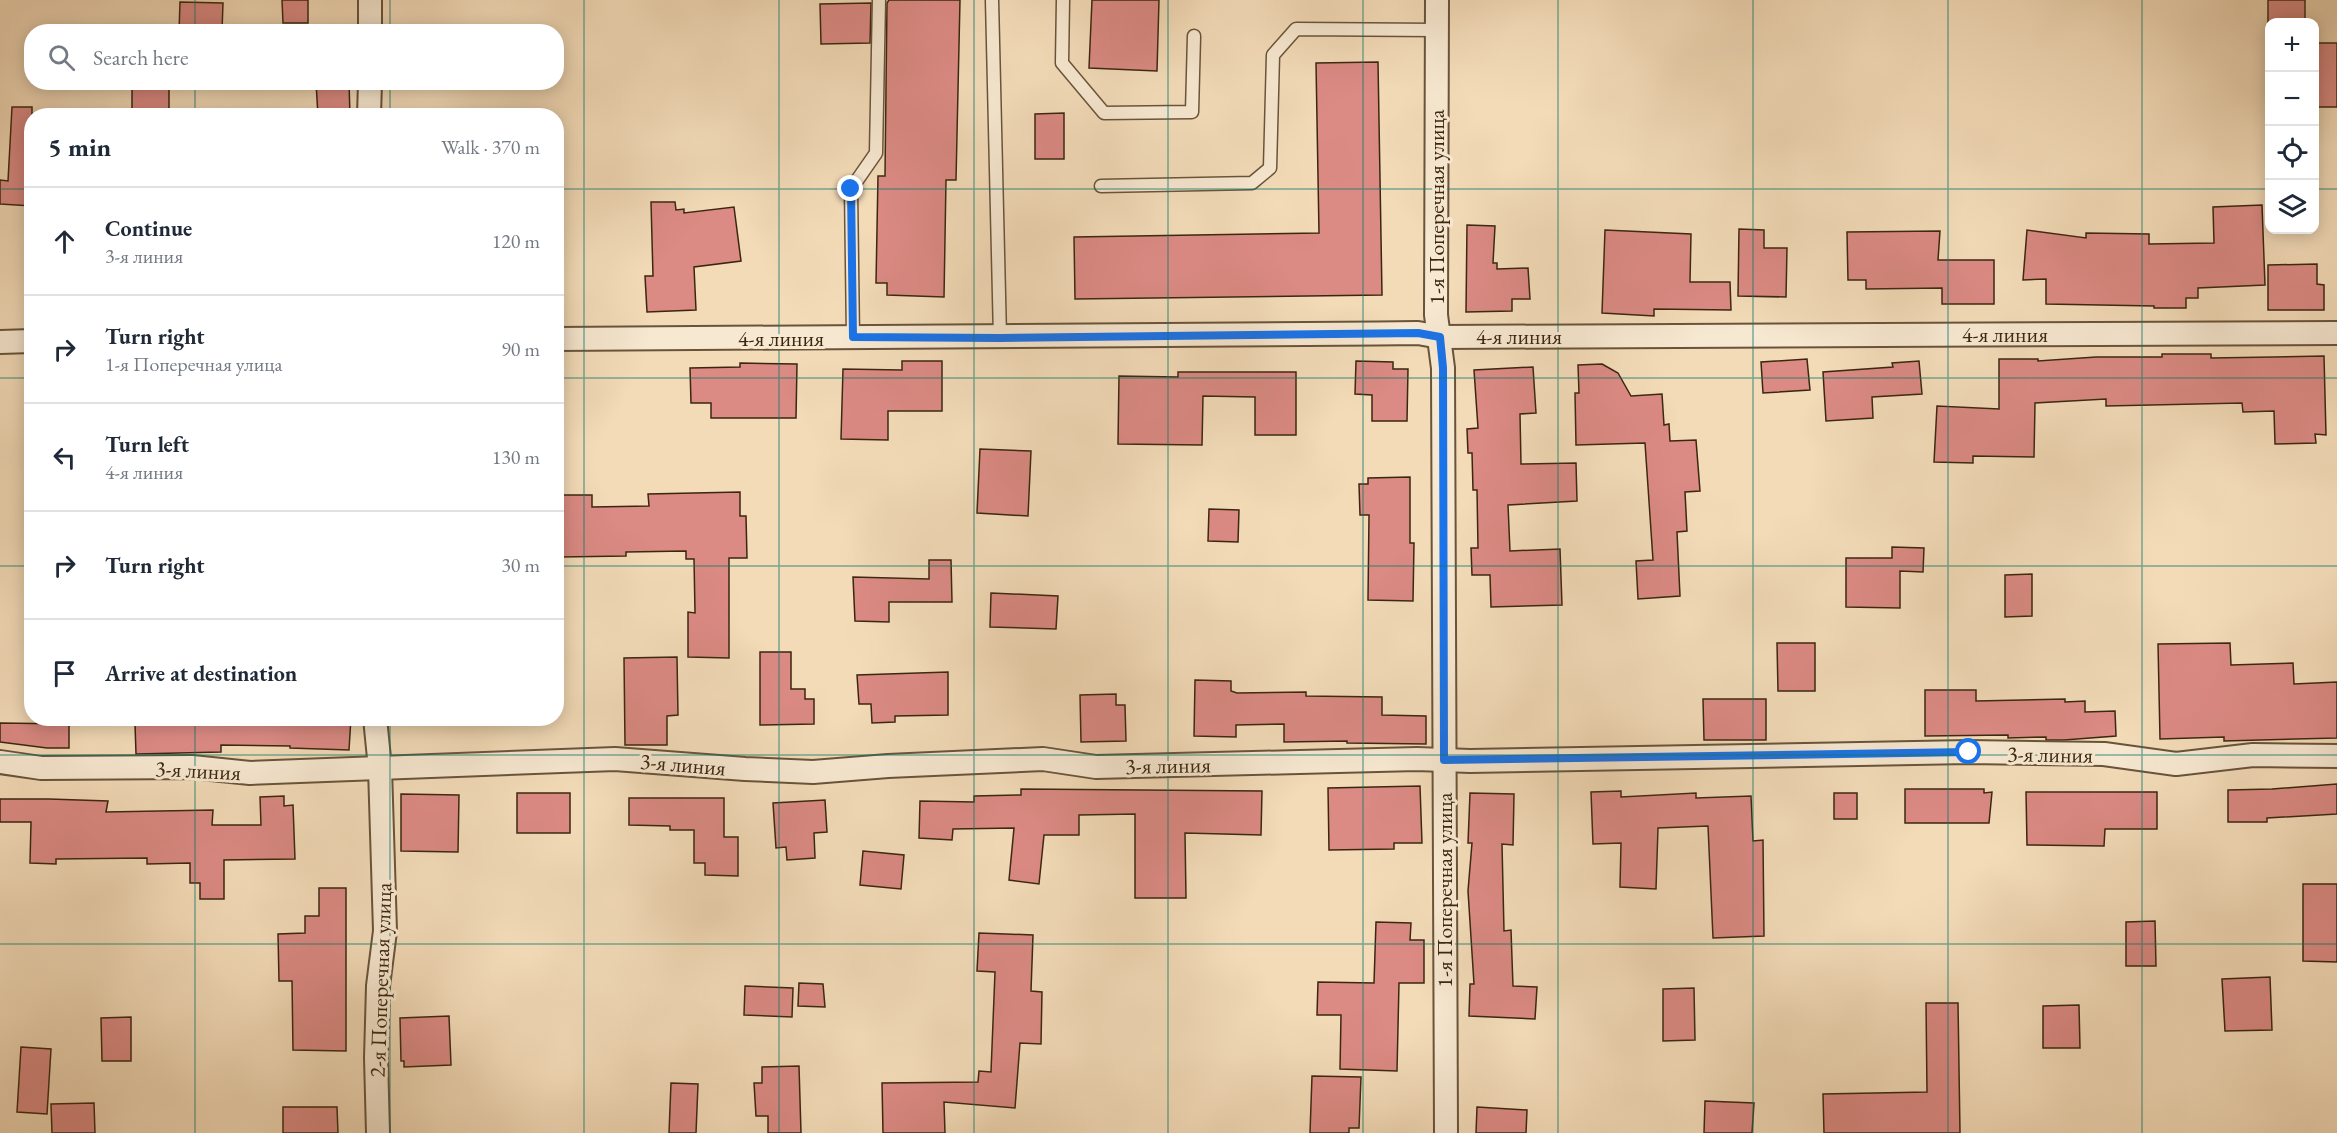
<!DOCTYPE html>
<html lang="en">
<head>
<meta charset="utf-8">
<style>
	:root { --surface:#fff; --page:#f2f2f3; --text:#1f2937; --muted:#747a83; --line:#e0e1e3 }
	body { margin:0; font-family:"EB Garamond",serif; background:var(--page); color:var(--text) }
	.controls { position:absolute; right:18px; top:18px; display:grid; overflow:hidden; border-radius:12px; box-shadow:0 3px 15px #0003 }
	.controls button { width:54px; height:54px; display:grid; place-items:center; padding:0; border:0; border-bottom:2px solid var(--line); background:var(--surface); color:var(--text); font:30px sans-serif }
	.stop { position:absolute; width:18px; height:18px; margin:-14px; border:4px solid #1a73e8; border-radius:50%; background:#fff }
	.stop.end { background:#1a73e8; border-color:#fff; box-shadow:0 2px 6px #0008 }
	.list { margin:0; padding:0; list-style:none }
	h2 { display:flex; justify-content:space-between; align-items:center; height:78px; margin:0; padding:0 24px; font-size:26px }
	h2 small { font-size:20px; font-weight:400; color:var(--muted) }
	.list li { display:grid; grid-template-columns:39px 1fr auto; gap:18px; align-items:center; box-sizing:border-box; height:108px; padding:0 24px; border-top:2px solid var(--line) }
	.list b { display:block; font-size:22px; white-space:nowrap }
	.list p { margin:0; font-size:20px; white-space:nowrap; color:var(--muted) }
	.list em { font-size:20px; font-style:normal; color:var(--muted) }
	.icon { flex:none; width:33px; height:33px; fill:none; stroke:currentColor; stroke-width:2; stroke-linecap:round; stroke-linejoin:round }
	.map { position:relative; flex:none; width:2337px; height:1133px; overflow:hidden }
	.search { position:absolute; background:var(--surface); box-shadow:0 3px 15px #0003; left:24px; top:24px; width:540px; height:66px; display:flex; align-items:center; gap:15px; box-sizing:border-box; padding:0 21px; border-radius:24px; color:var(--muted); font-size:22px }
	.panel { position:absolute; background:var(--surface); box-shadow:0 3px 15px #0003; left:24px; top:108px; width:540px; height:618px; border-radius:24px }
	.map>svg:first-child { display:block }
</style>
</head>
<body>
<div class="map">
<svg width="2337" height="1133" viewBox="0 0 2337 1133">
	<rect width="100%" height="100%" fill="#f3dbb8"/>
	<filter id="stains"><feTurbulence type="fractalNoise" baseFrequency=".00333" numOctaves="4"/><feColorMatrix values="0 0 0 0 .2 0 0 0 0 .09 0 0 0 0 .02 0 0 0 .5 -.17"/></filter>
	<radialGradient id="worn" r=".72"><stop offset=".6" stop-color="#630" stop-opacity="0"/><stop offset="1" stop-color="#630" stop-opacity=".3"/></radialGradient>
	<g fill="#db8a84" stroke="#3b2710" stroke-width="1.5">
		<polygon points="282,0 308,0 308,23 283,23"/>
		<polygon points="889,0 960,0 956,180 946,180 944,297 887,295 887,283 876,283 878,176 885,176 887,3"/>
		<polygon points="1092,0 1159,0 1157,71 1089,68"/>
		<rect x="2268" y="0" width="37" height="22"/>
		<polygon points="180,2 223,3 222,31 179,32"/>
		<polygon points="871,3 870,43 821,44 820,4"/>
		<rect x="2314" y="43" width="23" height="64"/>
		<polygon points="1378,62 1382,295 1075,299 1074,237 1319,233 1316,63"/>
		<polygon points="316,82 349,82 350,116 318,116"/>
		<polygon points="132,84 169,85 169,116 132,116"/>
		<polygon points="12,107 32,107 32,206 0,204 0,180 8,181"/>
		<polygon points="1064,113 1064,159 1035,159 1035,114"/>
		<polygon points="651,202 675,202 676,210 684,209 684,213 734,207 741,261 694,267 696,310 647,312 645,276 653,276"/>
		<polygon points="2262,205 2265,285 2198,288 2198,298 2186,298 2186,308 2154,308 2154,306 2046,304 2046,279 2023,280 2027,230 2086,238 2086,233 2149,234 2149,244 2214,243 2213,207"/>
		<polygon points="1467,225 1495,226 1493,263 1497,263 1497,269 1528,268 1530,299 1512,299 1512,311 1466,312"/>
		<polygon points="1739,229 1764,230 1764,248 1787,248 1786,297 1738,296"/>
		<polygon points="1605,230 1691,234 1690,282 1730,282 1731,310 1654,309 1654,316 1602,313"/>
		<polygon points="1940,231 1938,260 1994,260 1994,304 1942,304 1942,288 1866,289 1866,280 1848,280 1847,232"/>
		<polygon points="2317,264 2317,284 2324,285 2324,310 2268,310 2268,265"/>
		<polygon points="2162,354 2211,354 2211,358 2324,356 2326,435 2315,434 2316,443 2275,444 2274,411 2243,412 2242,403 2106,406 2106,399 2035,403 2034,457 1973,456 1973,463 1934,462 1937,406 1999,409 1999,359 2038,359 2038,361 2096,357 2162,357"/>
		<polygon points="1807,359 1810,390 1763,393 1761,362"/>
		<polygon points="902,361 942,361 942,411 888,411 888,440 841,439 843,369 902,370"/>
		<polygon points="1356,361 1393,362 1393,369 1408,369 1407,421 1372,421 1372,395 1355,394"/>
		<polygon points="1919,361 1922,394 1872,397 1873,418 1826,421 1823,372 1893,367 1892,363"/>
		<polygon points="740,363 797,364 796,418 711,418 711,403 691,403 690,368 740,367"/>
		<polygon points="1602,364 1618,373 1631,396 1662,394 1664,425 1669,424 1670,441 1696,440 1700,491 1685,492 1687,531 1677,532 1680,596 1638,599 1636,561 1653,560 1645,443 1576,445 1575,393 1579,393 1578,365"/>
		<polygon points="1533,367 1536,413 1520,414 1521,464 1576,463 1577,501 1508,505 1510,551 1560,549 1562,605 1491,607 1490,575 1472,575 1471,548 1478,548 1477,490 1473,490 1472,453 1468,453 1467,429 1478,428 1474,370"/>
		<polygon points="1178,372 1296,372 1296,435 1255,435 1255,397 1203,396 1202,445 1118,444 1119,376 1178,377"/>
		<polygon points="980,449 1031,451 1028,516 977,513"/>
		<polygon points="1410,477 1410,543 1414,543 1413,601 1368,600 1369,515 1360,515 1359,484 1368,484 1368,478"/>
		<polygon points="740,492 740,516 746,516 747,558 729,558 729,658 688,657 688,612 695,613 694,559 686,559 686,551 626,552 626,556 560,557 559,495 592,495 592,507 649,506 648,494"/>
		<polygon points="1209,509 1239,510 1238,542 1208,541"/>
		<polygon points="1892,547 1924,548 1923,572 1900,571 1900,608 1846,607 1846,558 1892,558"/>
		<polygon points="929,560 951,560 952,602 889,602 889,622 855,621 853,577 929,579"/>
		<polygon points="2032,574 2032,616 2005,617 2005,575"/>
		<polygon points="991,593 1058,596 1056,629 990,627"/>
		<polygon points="1777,643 1815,643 1815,691 1778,691"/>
		<polygon points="2230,643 2231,665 2293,663 2294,684 2337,682 2337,738 2224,741 2224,737 2160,739 2158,644"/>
		<polygon points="760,652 791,652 791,689 805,689 805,699 814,699 814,724 760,725"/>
		<polygon points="677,657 678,715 667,716 667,745 625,745 624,658"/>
		<polygon points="948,672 948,715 895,716 895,722 872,723 871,704 859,704 857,675"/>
		<polygon points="1195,680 1231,681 1231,691 1237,693 1306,692 1306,696 1382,697 1382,715 1426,716 1426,744 1347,743 1347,741 1284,742 1284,724 1236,725 1236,737 1194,736"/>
		<polygon points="1925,690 1976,690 1976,701 2065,699 2065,702 2085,701 2085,712 2115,711 2116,736 2064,740 2046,740 2046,737 2008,738 2008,735 1925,736"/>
		<polygon points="1116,694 1116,705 1125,705 1126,741 1081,742 1080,695"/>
		<polygon points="1703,699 1766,699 1766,740 1704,740"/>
		<polygon points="226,718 351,718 349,750 290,748 290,746 221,745 221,752 136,754 135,724 226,723"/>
		<polygon points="0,723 69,724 69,748 47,748 0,742"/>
		<polygon points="2337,784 2337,814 2267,818 2267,822 2228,822 2228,790 2272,789"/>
		<polygon points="1420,786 1422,843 1394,843 1394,849 1329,850 1328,788"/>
		<polygon points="1021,789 1262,791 1261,835 1185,833 1186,898 1135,898 1135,814 1079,815 1079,835 1044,835 1039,884 1009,880 1014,828 953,829 952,840 919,838 920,801 974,802 974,796 1021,795"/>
		<polygon points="1905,789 1984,789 1984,793 1992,792 1989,823 1905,823"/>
		<polygon points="1621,791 1621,797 1696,793 1696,798 1751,796 1753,841 1763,840 1764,936 1713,938 1708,826 1658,828 1656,889 1620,887 1621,843 1593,844 1591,792"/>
		<polygon points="2026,792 2157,792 2157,829 2105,829 2104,846 2027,845"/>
		<rect x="517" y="793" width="53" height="40"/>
		<polygon points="1470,793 1514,794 1513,845 1502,844 1504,931 1511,930 1513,986 1537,987 1535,1019 1469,1016 1470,984 1474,984 1468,891 1472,843 1468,843"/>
		<rect x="1834" y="793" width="23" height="26"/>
		<polygon points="401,794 459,795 458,852 401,851"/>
		<polygon points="284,796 284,806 293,805 295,859 224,860 224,899 200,899 200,883 190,883 190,863 147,864 147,858 56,859 56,864 30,863 31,822 0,822 0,799 49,799 108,801 106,812 213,810 212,825 261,825 260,797"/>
		<polygon points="629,798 724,798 724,837 738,837 738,876 705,875 705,863 694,863 694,830 670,830 670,826 629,825"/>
		<polygon points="825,800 827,832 814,833 815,858 787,860 786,847 776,848 773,803"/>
		<polygon points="863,851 904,855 901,889 860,885"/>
		<polygon points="2303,884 2337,884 2337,962 2303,961"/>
		<polygon points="319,888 346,888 346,1051 293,1050 292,981 279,981 278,934 305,933 305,916 319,916"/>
		<polygon points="2155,921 2156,966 2126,966 2126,922"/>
		<polygon points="1376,922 1411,923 1410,940 1424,940 1424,983 1399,983 1397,1071 1340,1069 1341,1015 1317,1015 1318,982 1374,983"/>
		<polygon points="979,933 1033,935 1031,991 1042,992 1041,1044 1020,1043 1015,1108 944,1102 945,1133 883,1133 882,1083 978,1082 979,1071 991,1072 995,972 977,971"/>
		<polygon points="2270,977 2272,1030 2225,1031 2222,979"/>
		<polygon points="799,983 823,984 825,1007 798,1006"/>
		<polygon points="745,986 793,988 792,1017 744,1015"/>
		<polygon points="1694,988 1695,1040 1663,1041 1663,989"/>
		<polygon points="1926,1003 1958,1003 1960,1133 1824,1133 1823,1094 1927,1092"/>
		<polygon points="2079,1005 2080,1048 2043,1048 2043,1006"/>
		<polygon points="449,1016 451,1065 404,1067 404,1061 401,1061 400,1018"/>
		<polygon points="131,1017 131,1061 102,1061 101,1018"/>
		<polygon points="21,1047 51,1049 47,1114 17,1112"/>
		<polygon points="799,1066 801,1133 768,1133 768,1116 756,1116 754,1083 762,1083 762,1067"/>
		<polygon points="1312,1076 1361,1077 1359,1128 1349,1128 1349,1133 1310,1133"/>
		<polygon points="671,1083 698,1084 696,1133 669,1133"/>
		<polygon points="1705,1101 1754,1103 1752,1133 1704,1133"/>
		<polygon points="94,1103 95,1133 52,1133 51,1104"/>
		<polygon points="283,1107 337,1107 338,1133 283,1133"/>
		<polygon points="1477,1107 1527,1110 1526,1133 1476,1133"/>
	</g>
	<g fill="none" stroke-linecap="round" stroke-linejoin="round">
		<g stroke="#69543a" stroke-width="15">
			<g id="service">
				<polyline points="992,0 1000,338"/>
				<polyline points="1063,0 1062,63 1104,113 1192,112 1194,36"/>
				<polyline points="1101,186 1252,183 1270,168 1273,55 1296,29 1437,30"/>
				<polyline points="853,337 851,189 876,153 879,0"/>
			</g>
		</g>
		<g stroke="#69543a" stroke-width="26">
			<g id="minor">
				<polyline points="1437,0 1436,315 1443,368 1446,1133"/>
				<polyline points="370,32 370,0"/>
				<polyline points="369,116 370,82"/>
				<path d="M556 339C844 337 1131 337 1418 333L1440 337 2337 333"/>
				<polyline points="0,342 32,341"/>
				<polyline points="375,718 380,768 385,931 378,986 376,1058 378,1133"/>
				<polyline points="0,762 41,768 192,767 250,773 615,759 745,769 813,772 888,766 1043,759 1096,767 1417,759 1470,761 1969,752 2104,754 2176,764 2253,755 2337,756"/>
			</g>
		</g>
		<use href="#service" stroke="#f7e8d1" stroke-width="12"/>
		<use href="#minor" stroke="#f7e8d1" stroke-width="22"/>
	</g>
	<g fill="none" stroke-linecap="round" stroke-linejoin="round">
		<polyline stroke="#1a73e8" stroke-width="8" points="851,189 853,337 1000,338 1418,333 1440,337 1443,368 1444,760 1969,752"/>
	</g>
	<path fill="none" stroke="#0f766e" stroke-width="1.5" stroke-opacity="0.55" d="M195 0V32M390 0V32M584 0V1133M779 0V1133M974 0V1133M1168 0V1133M1363 0V1133M1558 0V1133M1753 0V1133M1948 0V1133M2142 0V1133M195 82V116M390 82V116M0 189H32M556 189H2270M2314 189H2337M0 378H32M556 378H2337M0 566H32M556 566H2337M195 718V1133M390 718V1133M0 755H2337M0 944H2337"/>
	<g text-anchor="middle" stroke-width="6" stroke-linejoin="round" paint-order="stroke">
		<g font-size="22" fill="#3b2710" stroke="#f7e8d1">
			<text transform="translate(1436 207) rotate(-90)" y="8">1-я Поперечная улица</text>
			<text x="2005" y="342">4-я линия</text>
			<text x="1519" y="344">4-я линия</text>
			<text x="781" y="346">4-я линия</text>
			<text transform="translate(2050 754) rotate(1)" y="8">3-я линия</text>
			<text transform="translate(683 764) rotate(5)" y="8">3-я линия</text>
			<text transform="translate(1168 765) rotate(-1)" y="8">3-я линия</text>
			<text transform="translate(198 770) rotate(3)" y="8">3-я линия</text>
			<text transform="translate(1444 890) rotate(-90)" y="8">1-я Поперечная улица</text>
			<text transform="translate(380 980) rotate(-88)" y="8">2-я Поперечная улица</text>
		</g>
	</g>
	<rect width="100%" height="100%" filter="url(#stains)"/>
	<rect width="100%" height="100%" fill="url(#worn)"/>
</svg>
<div class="controls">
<button>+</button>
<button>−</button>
<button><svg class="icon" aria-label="locate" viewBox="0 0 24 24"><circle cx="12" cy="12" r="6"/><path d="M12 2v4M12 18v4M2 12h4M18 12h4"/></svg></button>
<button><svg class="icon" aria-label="layers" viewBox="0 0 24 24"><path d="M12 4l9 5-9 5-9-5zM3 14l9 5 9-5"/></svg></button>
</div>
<div class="stop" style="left:1969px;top:752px"></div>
<div class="stop end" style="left:851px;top:189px"></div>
<div class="search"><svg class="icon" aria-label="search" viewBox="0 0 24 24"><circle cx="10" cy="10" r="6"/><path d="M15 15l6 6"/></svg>Search here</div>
<section class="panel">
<h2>5 min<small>Walk · 370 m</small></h2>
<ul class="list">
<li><svg class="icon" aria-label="ahead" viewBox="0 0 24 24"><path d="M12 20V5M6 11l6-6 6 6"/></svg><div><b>Continue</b><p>3-я линия</p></div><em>120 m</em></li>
<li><svg class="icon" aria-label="right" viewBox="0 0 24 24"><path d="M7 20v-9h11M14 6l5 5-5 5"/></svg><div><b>Turn right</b><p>1-я Поперечная улица</p></div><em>90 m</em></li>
<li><svg class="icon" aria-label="left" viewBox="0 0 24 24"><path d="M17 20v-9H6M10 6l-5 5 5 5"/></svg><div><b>Turn left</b><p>4-я линия</p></div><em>130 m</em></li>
<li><svg class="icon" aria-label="right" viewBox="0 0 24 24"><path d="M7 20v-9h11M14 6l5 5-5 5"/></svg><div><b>Turn right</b></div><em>30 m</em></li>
<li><svg class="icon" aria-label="arrive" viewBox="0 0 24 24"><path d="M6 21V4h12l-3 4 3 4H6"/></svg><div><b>Arrive at destination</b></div></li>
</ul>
</section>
</div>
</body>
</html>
